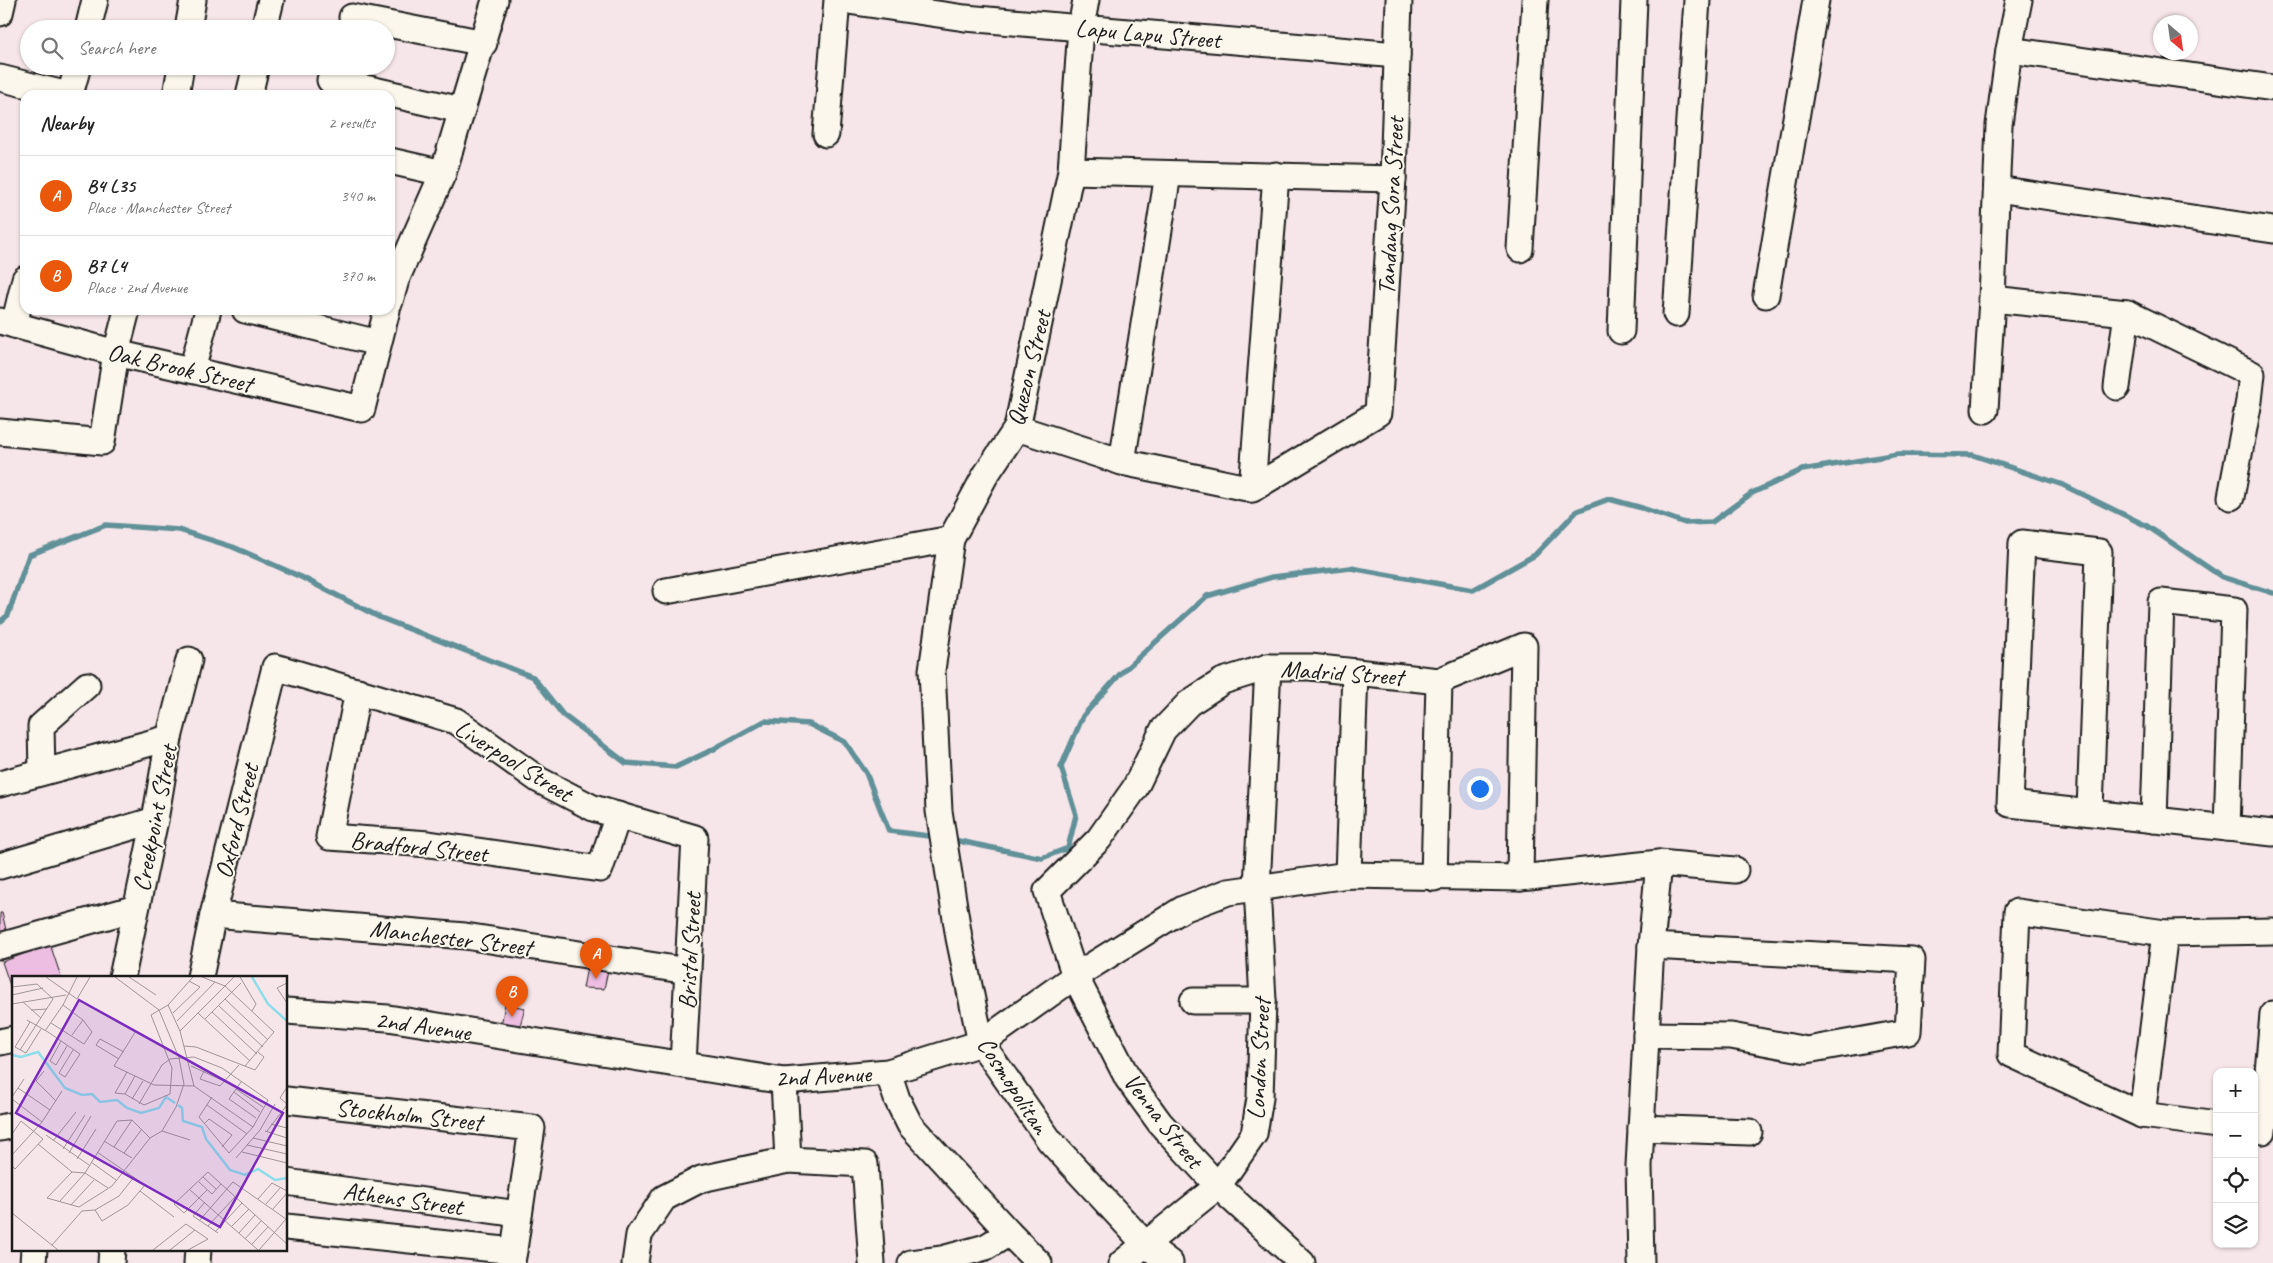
<!DOCTYPE html>
<html lang="en">
<head>
<meta charset="utf-8">
<style>
	:root { --surface:#fff; --page:#f2f2f2; --text:#222; --muted:#767676; --line:#e0e0e0; --accent:#ea580c }
	body { margin:0; font-family:Caveat,sans-serif; background:var(--page); color:var(--text) }
	.controls { position:absolute; right:15px; bottom:15px; display:grid; overflow:hidden; border-radius:10px; box-shadow:0 1px 4px #0004 }
	.controls button { width:45px; height:45px; display:grid; place-items:center; padding:0; border:0; border-bottom:1px solid var(--line); background:var(--surface); color:var(--text); font:25px sans-serif }
	.compass { position:absolute; left:2153px; top:15px; width:45px; height:45px; border-radius:50%; background:var(--surface); box-shadow:0 1px 4px #0004; rotate:151deg }
	.you { position:absolute; left:1479px; top:788px; width:18px; height:18px; margin:-12px; border:4px solid #fff; border-radius:50%; background:#1a73e8; box-shadow:0 0 0 8px #1a73e833 }
	.badge { display:grid; place-items:center; width:32px; height:32px; border-radius:50%; background:var(--accent); color:#fff; font-size:16px; font-weight:700 }
	.pin { position:absolute; translate:-50% -41px; filter:drop-shadow(0 1px 2px #0008) }
	.pin::after { content:''; position:absolute; top:26px; width:18px; height:15px; background:inherit; clip-path:polygon(0 0,100% 0,50% 100%) }
	.list { margin:0; padding:0; list-style:none }
	h2 { display:flex; justify-content:space-between; align-items:center; height:65px; margin:0; padding:0 20px; font-size:21px }
	h2 small { font-size:16px; font-weight:400; color:var(--muted) }
	.list li { display:grid; grid-template-columns:32px 1fr auto; gap:15px; align-items:center; box-sizing:border-box; height:80px; padding:0 20px; border-top:1px solid var(--line) }
	.list b { display:block; font-size:19px; white-space:nowrap }
	.list p { margin:0; font-size:16px; white-space:nowrap; color:var(--muted) }
	.list em { font-size:16px; font-style:normal; color:var(--muted) }
	.icon { flex:none; width:28px; height:28px; fill:none; stroke:currentColor; stroke-width:2; stroke-linecap:round; stroke-linejoin:round }
	.map { position:relative; flex:none; width:2273px; height:1263px; overflow:hidden }
	.search { position:absolute; background:var(--surface); box-shadow:0 1px 4px #0004; left:20px; top:20px; width:375px; height:55px; display:flex; align-items:center; gap:12px; box-sizing:border-box; padding:0 18px; border-radius:28px; color:var(--muted); font-size:19px }
	.panel { position:absolute; background:var(--surface); box-shadow:0 1px 4px #0004; left:20px; top:90px; width:375px; height:225px; border-radius:15px }
	.map>svg:first-child { display:block }
</style>
</head>
<body>
<div class="map">
<svg width="2273" height="1263" viewBox="0 0 2273 1263">
	<rect width="100%" height="100%" fill="#f7e6e9"/>
	<filter id="ink" filterUnits="userSpaceOnUse"><feTurbulence type="fractalNoise" baseFrequency=".02" numOctaves="2"/><feDisplacementMap in="SourceGraphic" scale="10" xChannelSelector="R" yChannelSelector="G"/><feConvolveMatrix kernelMatrix="1 2 1 2 8 2 1 2 1" color-interpolation-filters="sRGB"/></filter>
	<g filter="url(#ink)">
		<g fill="none" stroke-linecap="round" stroke-linejoin="round">
			<g stroke="#609098" stroke-width="5.5">
				<polyline points="0,622 8,615 29,555 106,525 179,530 233,547 301,577 381,618 533,677 563,715 626,763 676,767 712,750 765,721 809,724 845,742 866,773 889,831 937,837"/>
				<polyline points="949,839 1042,858 1068,848 1076,815 1061,767 1083,716 1120,674 1207,596 1272,577 1351,568 1473,590 1535,555 1577,511 1609,499 1642,508 1685,523 1712,522 1752,493 1802,470 1898,454 1973,455 2063,485 2147,526 2222,577 2273,593"/>
			</g>
		</g>
		<g fill="#edbee1" stroke="#1c1c1c">
			<polygon points="0,913 2,913 8,938 0,940"/>
			<polygon points="50,944 61,977 14,977 14,997 2,962"/>
			<polygon points="587,967 608,970 604,989 583,988"/>
			<polygon points="505,1004 525,1008 519,1029 501,1026"/>
		</g>
		<g fill="none" stroke-linecap="round" stroke-linejoin="round">
			<g stroke="#1c1c1c" stroke-width="29">
				<g id="minor">
					<polyline points="841,0 965,18 1397,55"/>
					<polyline points="1086,0 1081,27 1071,171 1017,428 985,476 951,539 932,670 939,811 959,938 981,1043 1050,1141 1145,1244 1170,1263"/>
					<polyline points="0,13 3,0"/>
					<polyline points="352,17 484,43"/>
					<polyline points="88,29 95,0"/>
					<polyline points="188,29 193,0"/>
					<polyline points="264,29 271,0"/>
					<polyline points="2009,50 2273,88"/>
					<polyline points="0,78 68,95"/>
					<polyline points="330,80 461,110"/>
					<polyline points="70,95 78,66"/>
					<polyline points="176,95 181,66"/>
					<polyline points="249,95 256,66"/>
					<polyline points="826,134 837,0"/>
					<polyline points="390,161 443,173"/>
					<polyline points="1071,171 1393,179"/>
					<polyline points="1997,189 2273,230"/>
					<polyline points="1520,249 1535,0"/>
					<polyline points="1766,295 1816,0"/>
					<polyline points="1992,299 2127,313 2252,374 2249,401 2231,497"/>
					<polyline points="390,301 396,280 443,173 495,0"/>
					<polyline points="245,310 378,343"/>
					<polyline points="1676,314 1697,0"/>
					<polyline points="0,321 116,353 362,409 387,310"/>
					<polyline points="14,325 25,279"/>
					<polyline points="1621,331 1634,0"/>
					<polyline points="192,370 208,310"/>
					<polyline points="2117,387 2127,313"/>
					<polyline points="1985,410 1992,299 1999,125 2009,50 2019,0"/>
					<polyline points="1017,428 1122,462 1252,489 1378,413 1393,179 1399,0"/>
					<polyline points="0,432 102,442 116,353 127,310"/>
					<polyline points="1122,462 1168,174"/>
					<polyline points="1252,489 1276,175"/>
					<polyline points="666,591 951,539"/>
					<polyline points="358,691 329,837 429,844 600,869 618,815"/>
					<polyline points="42,772 41,726 87,685"/>
					<polyline points="0,784 169,738"/>
					<polyline points="2090,811 2099,552 2022,543 2010,804 2273,833"/>
					<polyline points="2154,820 2161,602 2234,610 2227,828"/>
					<polyline points="1659,863 1735,870"/>
					<polyline points="0,866 155,820"/>
					<polyline points="1348,875 1355,672"/>
					<polyline points="1434,878 1439,681"/>
					<polyline points="213,915 465,936 688,971"/>
					<polyline points="0,946 136,908"/>
					<polyline points="122,977 155,820 169,738 189,660"/>
					<polyline points="200,977 213,915 275,667 456,721 539,780 593,808 695,838 683,1064"/>
					<polyline points="1193,1001 1263,1001"/>
					<polyline points="286,1011 388,1018 784,1081 888,1072 981,1043 1075,976 1183,909 1228,892 1348,875 1520,878 1659,863 1651,946 1639,1166 1641,1263"/>
					<polyline points="1646,1035 1731,1036 1807,1050 1908,1032 1912,960 1651,946"/>
					<polyline points="0,1042 14,1039"/>
					<polyline points="888,1072 897,1099 910,1125 1009,1233 1039,1263"/>
					<polyline points="784,1081 788,1160"/>
					<polyline points="286,1100 532,1128 512,1263"/>
					<polyline points="2142,1115 2165,933"/>
					<polyline points="2217,1125 2142,1115 2011,1054 2017,912 2165,933 2273,931"/>
					<polyline points="0,1128 14,1125"/>
					<polyline points="1641,1128 1749,1132"/>
					<polyline points="2263,1131 2273,1014"/>
					<polyline points="286,1182 519,1214"/>
					<polyline points="286,1227 514,1251"/>
					<polyline points="33,1263 34,1249"/>
					<polyline points="111,1263 112,1249"/>
					<polyline points="197,1263 198,1249"/>
					<polyline points="635,1263 639,1235 664,1198 701,1179 788,1160 865,1164 872,1263"/>
					<polyline points="911,1263 942,1259 986,1247 1009,1233"/>
					<polyline points="1122,1263 1218,1186 1254,1134 1260,1098 1263,1001 1257,887 1268,667"/>
					<polyline points="1302,1263 1218,1186 1160,1123 1128,1079 1075,976 1047,891 1099,839 1135,788 1163,730 1189,703 1223,681 1268,667 1310,667 1439,681 1524,646 1520,878"/>
				</g>
			</g>
			<use href="#minor" stroke="#fbf7ec" stroke-width="25"/>
		</g>
	</g>
	<g text-anchor="middle" stroke-width="4" stroke-linejoin="round" paint-order="stroke">
		<g font-size="25" fill="#1c1c1c" stroke="#fbf7ec">
			<text transform="translate(1148 33) rotate(5)" y="9">Lapu Lapu Street</text>
			<text transform="translate(1390 206) rotate(-87)" y="9">Tandang Sora Street</text>
			<text transform="translate(180 367) rotate(13)" y="9">Oak Brook Street</text>
			<text transform="translate(1028 368) rotate(-76)" y="9">Quezon Street</text>
			<text transform="translate(1342 672) rotate(4)" y="9">Madrid Street</text>
			<text transform="translate(514 760) rotate(32)" y="9">Liverpool Street</text>
			<text transform="translate(154 818) rotate(-79)" y="9">Creekpoint Street</text>
			<text transform="translate(236 821) rotate(-76)" y="9">Oxford Street</text>
			<text transform="translate(419 846) rotate(6)" y="9">Bradford Street</text>
			<text transform="translate(451 937) rotate(7)" y="9">Manchester Street</text>
			<text transform="translate(689 951) rotate(-87)" y="9">Bristol Street</text>
			<text transform="translate(423 1025) rotate(8)" y="9">2nd Avenue</text>
			<text transform="translate(1258 1059) rotate(-87)" y="9">London Street</text>
			<text transform="translate(823 1075) rotate(-3)" y="9">2nd Avenue</text>
			<text transform="translate(1014 1085) rotate(57)" y="9">Cosmopolitan</text>
			<text transform="translate(409 1114) rotate(6)" y="9">Stockholm Street</text>
			<text transform="translate(1164 1120) rotate(52)" y="9">Venna Street</text>
			<text transform="translate(403 1198) rotate(8)" y="9">Athens Street</text>
		</g>
	</g>
	<g transform="translate(12 976)">
		<rect width="275" height="275" fill="#f7e6e9"/>
		<path fill="none" stroke="#8dddea" stroke-width="2.5" d="M240 1 256 28 275 45M0 79 9 81 26 76 53 112 70 119 80 118 88 126 105 124 115 132 129 137 147 132 154 121 163 127M166 129 170 132 171 145 190 151 194 163 218 194 233 199 246 193 263 204 275 202"/>
		<path fill="none" stroke="#9f9597" stroke-width="1" d="M34 1 65 23 78 1M117 1 144 19M190 1 213 10 262 56 233 90M228 1 244 28 240 35M275 7 265 12 275 27M0 11 25 8 41 23 8 74M0 19 31 12M213 23 256 64M11 26 29 42M0 28 54 19M156 29 168 55 182 110M207 30 251 71M19 34 35 33M200 36 245 78M161 37 188 11 177 5M186 37 238 85M193 43 229 7M15 44 36 56 68 78 53 101 47 97 61 74M165 45 203 6M18 46 3 71 14 77 29 53M39 47 72 68 80 56 71 44 51 29M50 53 61 36M33 55 51 29 65 1M124 55 102 90 142 109 182 110 241 151M168 55 222 1M60 59 71 44M49 65 38 85 44 89 55 70M172 70 184 71 243 94 252 81 246 76M107 83 84 69 88 63 112 76M179 90 214 106M193 93 188 103 208 110 227 89M32 95 24 105 44 125M115 96 103 117 113 118 132 129 158 118 160 92 139 39 156 29 181 1M229 106 217 123 244 142M275 111 268 122 275 128M6 112 38 134M224 113 251 131M222 116 248 136M113 118 123 100M0 121 12 103M0 123 30 146M120 123 131 105M127 128 150 89 158 83 182 81 210 92 256 124 241 151 217 177 187 141 200 121M195 129 235 158M193 147 197 143 220 159 210 171M259 148 275 152M150 155 178 164M253 155 275 162M255 155 275 129M0 158 9 145 31 163 3 193 0 190M34 159 77 189M241 162 275 170M41 165 64 136M92 165 120 182M26 168 60 196M235 169 275 178M102 171 120 144M51 173 73 139M230 176 275 187M57 177 79 140M112 177 130 153M0 179 30 146 50 115M224 182 248 154 263 128M65 183 84 153M79 186 104 204M60 196 35 222 67 231M60 196 73 197 96 212M191 201 204 213M187 206 200 218 209 208M177 213 246 274M195 214 172 237 162 228 196 196 275 268M128 215 162 241M246 223 260 207 275 215M48 225 73 197 105 145 120 144 138 162M193 226 181 240 206 257M254 228 269 211M59 229 82 204M67 231 100 210 138 162 150 155 164 131 172 108 167 82 147 34 103 1M261 233 275 217M83 234 107 220 122 201M70 235 83 234 90 245 116 229 133 209 85 176M0 237 46 274M187 245 221 206 274 243M196 250 223 221M220 250 237 233M203 256 230 227M227 257 243 239M233 263 249 245M240 268 256 251M40 269 70 235M141 274 174 248 196 263 176 274M158 274 183 254M247 274 275 242"/>
		<path fill="#7b2cbf" fill-opacity="0.15" stroke="#7b2cbf" stroke-width="2.5" d="M67 24 271 137 208 251 4 137Z"/>
		<rect width="275" height="275" fill="none" stroke="#1c1c1c" stroke-width="2.5"/>
	</g>
</svg>
<div class="controls">
<button>+</button>
<button>−</button>
<button><svg class="icon" aria-label="locate" viewBox="0 0 24 24"><circle cx="12" cy="12" r="6"/><path d="M12 2v4M12 18v4M2 12h4M18 12h4"/></svg></button>
<button><svg class="icon" aria-label="layers" viewBox="0 0 24 24"><path d="M12 4l9 5-9 5-9-5zM3 14l9 5 9-5"/></svg></button>
</div>
<svg class="compass" viewBox="-18 -18 36 36"><path d="M0-13l5 13h-10z" fill="#e53935"/><path d="M0 13l5-13h-10z" fill="#767676"/></svg>
<div class="you"></div>
<div class="pin badge" style="left:596px;top:979px">A</div>
<div class="pin badge" style="left:512px;top:1017px">B</div>
<div class="search"><svg class="icon" aria-label="search" viewBox="0 0 24 24"><circle cx="10" cy="10" r="6"/><path d="M15 15l6 6"/></svg>Search here</div>
<section class="panel">
<h2>Nearby<small>2 results</small></h2>
<ul class="list">
<li><span class="badge">A</span><div><b>B4 L35</b><p>Place · Manchester Street</p></div><em>340 m</em></li>
<li><span class="badge">B</span><div><b>B7 L4</b><p>Place · 2nd Avenue</p></div><em>370 m</em></li>
</ul>
</section>
</div>
</body>
</html>
